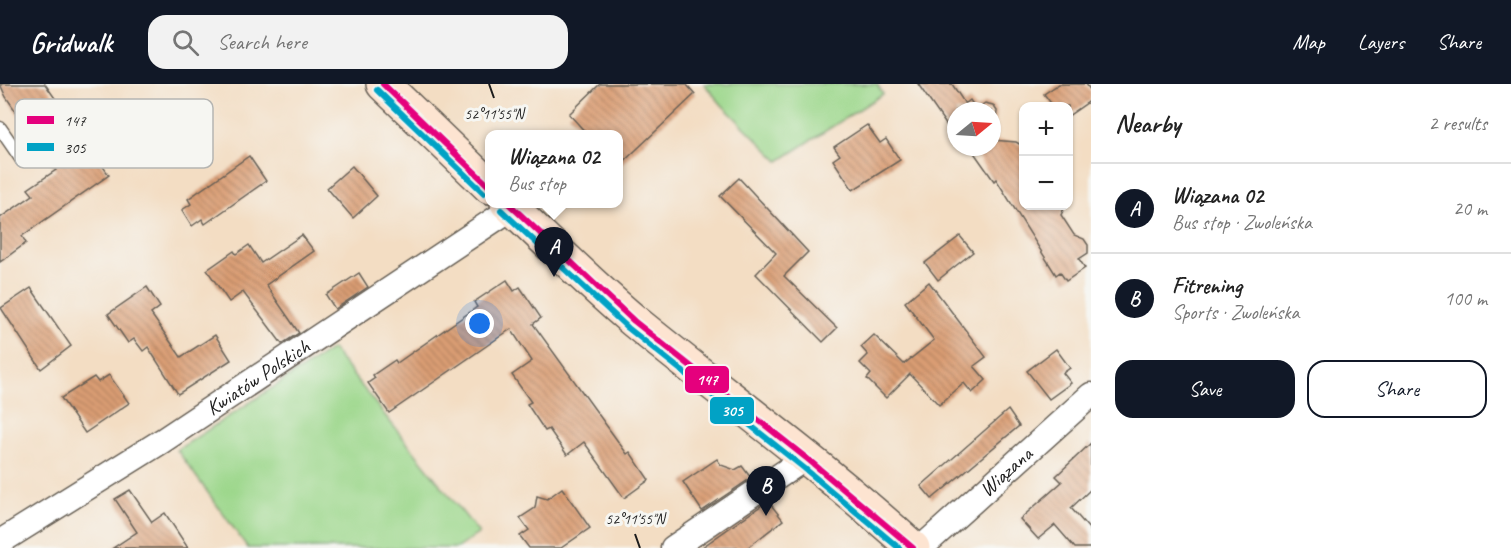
<!DOCTYPE html>
<html lang="en">
<head>
<meta charset="utf-8">
<style>
	:root { --surface:#fff; --page:#f2f2f2; --text:#222; --muted:#767676; --line:#e0e0e0; --accent:#111827 }
	body { margin:0; font-family:Caveat,sans-serif; background:var(--page); color:var(--text) }
	.controls { position:absolute; right:18px; top:18px; display:grid; overflow:hidden; border-radius:12px; box-shadow:0 2px 4px #0004 }
	.controls button { width:54px; height:54px; display:grid; place-items:center; padding:0; border:0; border-bottom:2px solid var(--line); background:var(--surface); color:var(--text); font:30px sans-serif }
	.compass { position:absolute; left:947px; top:18px; width:54px; height:54px; border-radius:50%; background:var(--surface); box-shadow:0 2px 4px #0004; rotate:72deg }
	.you { position:absolute; left:480px; top:240px; width:21px; height:21px; margin:-15px; border:4px solid #fff; border-radius:50%; background:#1a73e8; box-shadow:0 0 0 9px #1a73e833 }
	.badge { display:grid; place-items:center; width:39px; height:39px; border-radius:50%; background:var(--accent); color:#fff; font-size:20px; font-weight:700 }
	.pin { position:absolute; translate:-50% -50px; filter:drop-shadow(0 2px 3px #0008) }
	.pin::after { content:''; position:absolute; top:32px; width:21px; height:18px; background:inherit; clip-path:polygon(0 0,100% 0,50% 100%) }
	.popup { position:absolute; left:485px; top:46px; width:138px; height:78px; box-sizing:border-box; display:grid; place-content:center; border-radius:12px; background:var(--surface); filter:drop-shadow(0 2px 4px #0005); font-size:20px; white-space:nowrap; color:var(--muted) }
	.popup b { font-size:22px; color:var(--text) }
	.popup::after { content:''; position:absolute; left:50%; top:100%; margin-left:-12px; border:12px solid transparent; border-top-color:var(--surface) }
	.list { margin:0; padding:0; list-style:none }
	h2 { display:flex; justify-content:space-between; align-items:center; height:78px; margin:0; padding:0 24px; font-size:26px }
	h2 small { font-size:20px; font-weight:400; color:var(--muted) }
	.list li { display:grid; grid-template-columns:39px 1fr auto; gap:18px; align-items:center; box-sizing:border-box; height:90px; padding:0 24px; border-top:2px solid var(--line) }
	.list b { display:block; font-size:22px; white-space:nowrap }
	.list p { margin:0; font-size:20px; white-space:nowrap; color:var(--muted) }
	.list em { font-size:20px; font-style:normal; color:var(--muted) }
	.actions { display:flex; gap:12px; padding:18px 24px }
	.actions a { flex:1; padding:14px 0; border:2px solid var(--accent); border-radius:18px; text-align:center; font-size:21px; color:var(--accent) }
	.actions .main { background:var(--accent); color:#fff }
	.icon { flex:none; width:33px; height:33px; fill:none; stroke:currentColor; stroke-width:2; stroke-linecap:round; stroke-linejoin:round }
	.map { position:relative; flex:none; width:1091px; height:464px; overflow:hidden }
	header { display:flex; align-items:center; gap:36px; box-sizing:border-box; height:84px; padding:0 30px; background:var(--accent); color:#fff }
	header strong { font-size:28px }
	nav { display:flex; gap:33px; margin-inline-start:auto; font-size:21px }
	.search { width:420px; height:54px; background:var(--page); display:flex; align-items:center; gap:15px; box-sizing:border-box; padding:0 21px; border-radius:18px; color:var(--muted); font-size:22px }
	main { display:flex }
	aside { flex:1; background:var(--surface) }
	.map>svg:first-child { display:block }
</style>
</head>
<body>
<header>
<strong>Gridwalk</strong>
<div class="search"><svg class="icon" aria-label="search" viewBox="0 0 24 24"><circle cx="10" cy="10" r="6"/><path d="M15 15l6 6"/></svg>Search here</div>
<nav><a>Map</a><a>Layers</a><a>Share</a></nav>
</header>
<main>
<div class="map">
<svg width="1091" height="464" viewBox="0 0 1091 464">
	<defs>
		<pattern id="building-back-hatch" width="6" height="6" patternUnits="userSpaceOnUse" patternTransform="scale(1.5)"><rect width="6" height="6" fill="#da9d73"/><path d="M-1 5l2 2M0 0l6 6M5-1l2 2" fill="none" stroke="#b07f5e"/></pattern>
	</defs>
	<rect width="100%" height="100%" fill="#f6f6f2"/>
	<filter id="ink" filterUnits="userSpaceOnUse"><feTurbulence type="fractalNoise" baseFrequency=".0167" numOctaves="2"/><feDisplacementMap in="SourceGraphic" scale="12" xChannelSelector="R" yChannelSelector="G"/><feConvolveMatrix kernelMatrix="1 2 1 2 8 2 1 2 1" color-interpolation-filters="sRGB"/></filter>
	<filter id="wash" filterUnits="userSpaceOnUse"><feTurbulence type="fractalNoise" baseFrequency=".008" numOctaves="4" result="noise"/><feDisplacementMap in="SourceGraphic" scale="24" xChannelSelector="R" yChannelSelector="G"/><feGaussianBlur stdDeviation="1.35" result="paint"/><feColorMatrix in="noise" values="0 0 0 0 0 0 0 0 0 0 0 0 0 0 0 0 0 1.4 0 .05"/><feComposite in="paint" operator="in"/></filter>
	<g filter="url(#wash)">
		<rect width="100%" height="100%" fill="#f3ddc3"/>
		<g fill="#9cd78b" stroke="#5c7a54" stroke-width="1.5">
			<polygon points="704,0 877,0 883,10 779,77 723,22"/>
			<polygon points="332,265 479,449 457,464 248,464 177,366"/>
		</g>
		<g id="blocks">
			<g fill="url(#building-back-hatch)">
				<polygon points="0,0 45,0 109,91 22,152 26,159 0,178 0,134 33,111 28,105 56,86 6,13"/>
				<polygon points="600,0 686,0 695,10 618,83 618,51 588,51 569,30"/>
				<polygon points="918,0 952,0 965,20 970,16 976,25 985,19 993,21 997,27 996,36 992,39 992,27 956,27 956,55"/>
				<polygon points="1059,0 1086,0 1091,7 1091,16 1068,32 1068,22 1053,22 1044,10"/>
				<polygon points="867,41 880,59 886,55 900,76 853,106 833,76 840,71 834,63"/>
				<polygon points="992,56 1016,58 1023,62 1023,122 1065,122 1061,131 1074,151 1084,155 1088,161 1088,169 1079,175 1085,184 1066,197 1060,188 1056,191 996,95 994,97 970,63 992,63"/>
				<polygon points="249,72 266,97 205,140 202,135 192,142 182,126 191,120 188,115"/>
				<polygon points="352,82 377,112 353,134 327,104"/>
				<polygon points="739,94 808,168 784,192 837,244 823,258 756,190 776,169 720,112"/>
				<polygon points="302,151 314,167 266,201 299,249 282,260 243,208 229,218 207,186 234,167 236,170 249,161 261,179"/>
				<polygon points="960,152 973,168 938,196 925,179"/>
				<polygon points="359,189 368,203 335,225 326,211"/>
				<polygon points="507,196 514,207 520,203 541,234 533,240 627,370 630,368 649,396 624,414 584,358 567,371 549,345 545,347 527,320 531,318 512,291 532,277 511,245 389,329 368,299 375,294 373,291 395,276 397,279 477,223 474,218"/>
				<polygon points="929,198 986,273 974,282 986,296 972,309 964,299 939,321 910,290 886,314 867,295 871,290 860,279 868,271 861,263 874,251 904,280 934,256 905,218"/>
				<polygon points="147,203 160,223 151,230 181,273 215,251 231,276 178,310 148,263 143,267 134,255 128,259 108,230"/>
				<polygon points="31,204 71,262 41,285 1,224"/>
				<polygon points="1056,265 1070,284 1063,289 1071,299 1049,315 1027,287"/>
				<polygon points="109,291 129,319 85,349 61,314 94,293 98,298"/>
				<polygon points="1008,326 1019,342 932,415 921,402"/>
				<polygon points="1091,359 1091,405 1071,424 1091,447 1091,464 1075,464 1055,441 1038,455 1020,435 1062,398 1056,392"/>
				<polygon points="717,375 721,381 735,386 742,382 751,394 702,427 683,398"/>
				<polygon points="562,404 590,444 561,464 529,464 520,452 529,446 520,434 535,424 537,412 547,415"/>
				<polygon points="130,406 152,438 165,429 188,464 113,464 137,448 115,415"/>
				<polygon points="768,417 783,436 747,464 701,464"/>
			</g>
		</g>
	</g>
	<g filter="url(#ink)">
		<use href="#blocks" fill-opacity="0" stroke="#676056" stroke-width="1.5"/>
		<g fill="none" stroke-linecap="round" stroke-linejoin="round">
			<g stroke="#676056" stroke-width="15">
				<polyline id="lane" points="0,44 22,76"/>
			</g>
			<g stroke="#676056" stroke-width="27">
				<g id="street">
					<path id="s1" d="M0 458 162 357 512 124"/>
					<polyline points="673,464 807,373"/>
					<path id="s2" d="M921 464 1091 311"/>
				</g>
			</g>
			<g stroke="#676056" stroke-width="36">
				<g id="secondary">
					<polyline points="383,0 490,103"/>
					<path d="M507 119C549 159 590 200 634 237 727 313 824 383 913 464"/>
				</g>
			</g>
			<use href="#lane" stroke="#fff" stroke-width="12"/>
			<use href="#street" stroke="#fff" stroke-width="24"/>
			<use href="#secondary" stroke="#fde4d1" stroke-width="33"/>
			<g stroke="#f6f6f2" stroke-width="10">
				<g id="bus-1">
					<polyline points="383,0 490,103"/>
					<polyline points="508,119 634,237 810,377 913,464"/>
				</g>
			</g>
			<g stroke="#f6f6f2" stroke-width="10">
				<g id="bus-2">
					<polyline points="377,6 484,109"/>
					<polyline points="501,126 628,244 804,384 899,464"/>
				</g>
			</g>
			<use href="#bus-1" stroke="#e5007d" stroke-width="6"/>
			<use href="#bus-2" stroke="#01a2c5" stroke-width="6"/>
		</g>
	</g>
	<path fill="none" stroke="#1c1c1c" stroke-width="2" d="M489 0 494 14M635 450 640 464"/>
	<g text-anchor="middle" stroke-width="6" stroke-linejoin="round" paint-order="stroke">
		<g font-size="21" fill="#1c1c1c" stroke="#f6f6f2">
			<text dy="7" stroke="none"><textPath href="#s1" startOffset="306">Kwiatów Polskich</textPath></text>
			<text dy="7" stroke="none"><textPath href="#s2" startOffset="114">Wiązana</textPath></text>
		</g>
	</g>
	<rect x="15" y="15" width="198" height="69" rx="9" fill="#f6f6f2" stroke="#b5b5b2" stroke-width="1.5"/>
	<rect x="27" y="32" width="27" height="8" fill="#e5007d"/>
	<rect x="27" y="59" width="27" height="8" fill="#01a2c5"/>
	<g font-size="16" fill="#1c1c1c">
		<text x="64" y="42">147</text>
		<text x="64" y="69">305</text>
	</g>
	<g font-size="15" text-anchor="middle" fill="#1c1c1c" stroke="#f6f6f2" stroke-width="6" stroke-linejoin="round" paint-order="stroke">
		<text x="494" y="35">52°11'55"N</text>
		<text x="635" y="440">52°11'55"N</text>
	</g>
	<g stroke="#f6f6f2" stroke-width="2">
		<rect x="684" y="281" width="46" height="29" rx="6" fill="#e5007d"/>
		<rect x="709" y="312" width="46" height="29" rx="6" fill="#01a2c5"/>
	</g>
	<g font-size="16" text-anchor="middle" font-weight="bold" fill="#fff">
		<text x="707" y="301">147</text>
		<text x="732" y="332">305</text>
	</g>
</svg>
<div class="controls">
<button>+</button>
<button>−</button>
</div>
<svg class="compass" viewBox="-18 -18 36 36"><path d="M0-13l5 13h-10z" fill="#e53935"/><path d="M0 13l5-13h-10z" fill="#767676"/></svg>
<div class="you"></div>
<div class="pin badge" style="left:554px;top:193px">A</div>
<div class="popup"><b>Wiązana 02</b>Bus stop</div>
<div class="pin badge" style="left:766px;top:432px">B</div>
</div>
<aside>
<h2>Nearby<small>2 results</small></h2>
<ul class="list">
<li><span class="badge">A</span><div><b>Wiązana 02</b><p>Bus stop · Zwoleńska</p></div><em>20 m</em></li>
<li><span class="badge">B</span><div><b>Fitrening</b><p>Sports · Zwoleńska</p></div><em>100 m</em></li>
</ul>
<div class="actions"><a class="main">Save</a><a>Share</a></div>
</aside>
</main>
</body>
</html>
